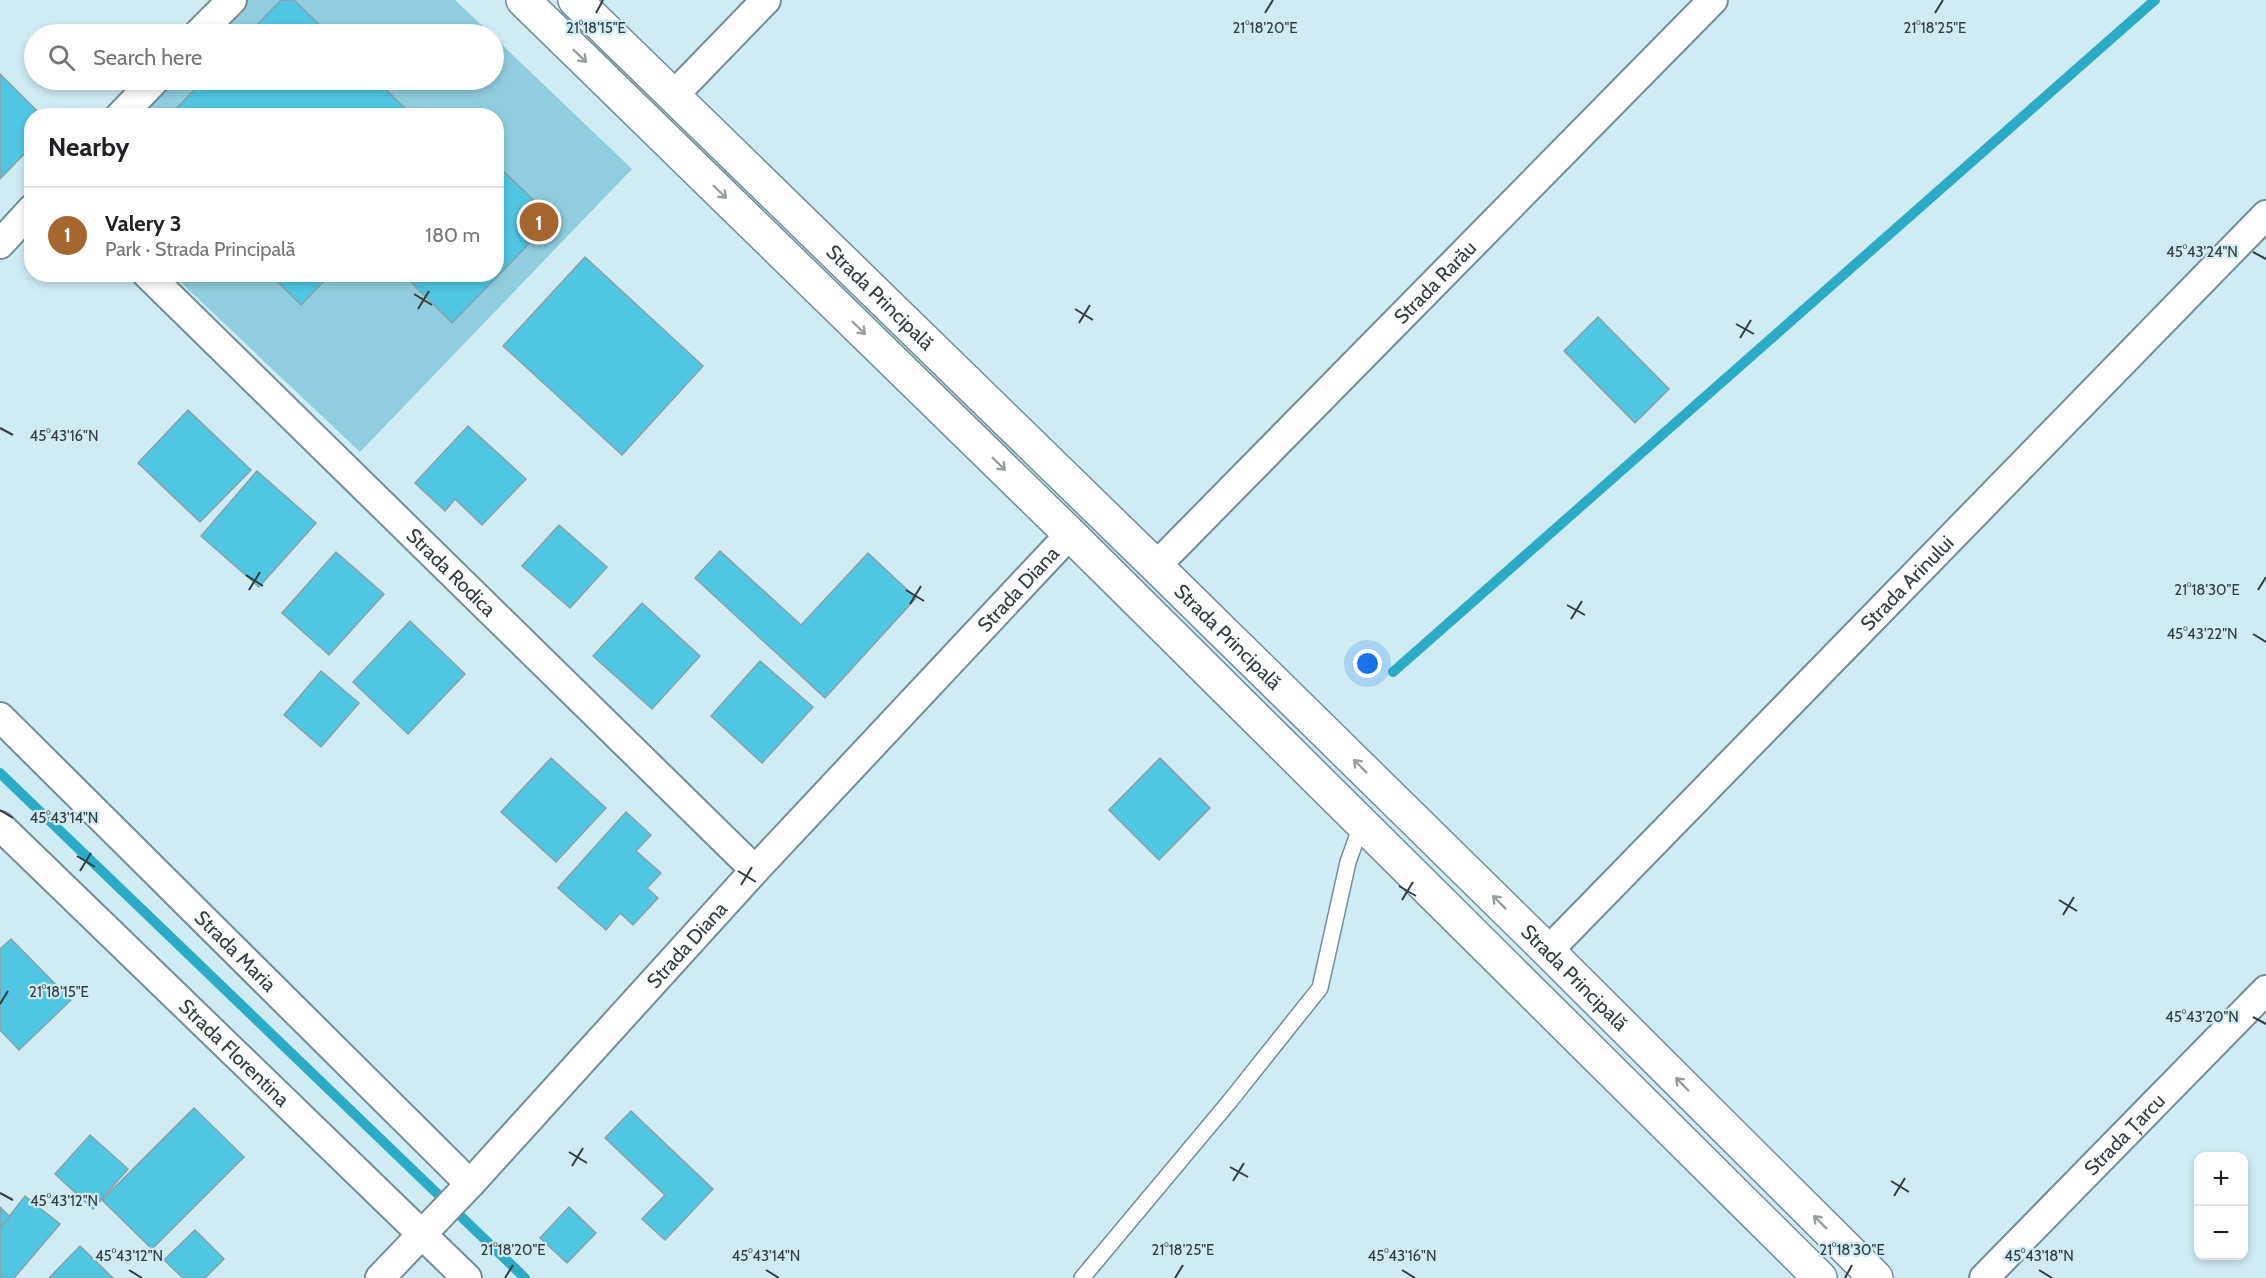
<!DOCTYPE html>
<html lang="en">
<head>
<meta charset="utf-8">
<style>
	:root { --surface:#fff; --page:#f6f6f6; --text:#202124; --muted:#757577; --line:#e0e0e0; --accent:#a6662f }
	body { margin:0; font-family:Cabin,sans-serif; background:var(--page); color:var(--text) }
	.controls { position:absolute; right:18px; bottom:18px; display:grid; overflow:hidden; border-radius:12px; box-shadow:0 3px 9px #0003 }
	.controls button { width:54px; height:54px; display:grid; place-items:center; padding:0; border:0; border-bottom:2px solid var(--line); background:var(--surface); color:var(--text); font:30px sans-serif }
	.you { position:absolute; left:1368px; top:664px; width:21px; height:21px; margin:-15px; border:4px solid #fff; border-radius:50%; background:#1a73e8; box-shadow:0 0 0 9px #1a73e833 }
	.badge { display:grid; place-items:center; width:39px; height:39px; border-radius:50%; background:var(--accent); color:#fff; font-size:20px; font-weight:700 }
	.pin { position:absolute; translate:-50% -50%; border:3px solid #fff; box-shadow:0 2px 6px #0006 }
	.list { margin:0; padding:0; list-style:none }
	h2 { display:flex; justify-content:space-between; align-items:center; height:78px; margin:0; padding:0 24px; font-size:26px }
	h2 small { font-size:20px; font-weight:400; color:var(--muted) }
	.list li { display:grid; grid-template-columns:39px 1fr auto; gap:18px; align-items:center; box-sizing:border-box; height:96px; padding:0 24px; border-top:2px solid var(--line) }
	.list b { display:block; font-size:22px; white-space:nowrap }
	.list p { margin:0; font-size:20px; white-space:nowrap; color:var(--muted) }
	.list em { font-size:20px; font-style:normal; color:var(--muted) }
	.icon { flex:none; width:33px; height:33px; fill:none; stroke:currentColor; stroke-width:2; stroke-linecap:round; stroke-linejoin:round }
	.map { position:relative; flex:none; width:2266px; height:1278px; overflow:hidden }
	.search { position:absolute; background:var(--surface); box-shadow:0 3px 9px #0003; left:24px; top:24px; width:480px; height:66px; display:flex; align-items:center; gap:15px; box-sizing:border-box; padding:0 21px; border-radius:33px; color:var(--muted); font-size:22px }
	.panel { position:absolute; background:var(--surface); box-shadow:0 3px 9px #0003; left:24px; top:108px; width:480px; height:174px; border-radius:24px }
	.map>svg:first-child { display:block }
</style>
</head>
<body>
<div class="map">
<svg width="2266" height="1278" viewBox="0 0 2266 1278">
	<rect width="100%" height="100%" fill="#cfecf4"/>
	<g fill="#90cedf">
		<polygon points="241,0 455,0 491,34 208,34"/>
		<polygon points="494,37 632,169 360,452 173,275 496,274 496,116 131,116 165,80 494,80"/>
	</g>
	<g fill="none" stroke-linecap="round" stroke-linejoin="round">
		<g stroke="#2daac6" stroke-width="10">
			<polyline points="1393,672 2155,0"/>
			<polyline points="0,773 525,1278"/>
		</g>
	</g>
	<g fill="#51c6e3" stroke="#87a1a9" stroke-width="1.5">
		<polygon points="281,0 294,0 329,34 248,34"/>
		<polygon points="0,74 42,116 32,116 32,146 0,179"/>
		<polygon points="204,80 376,80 413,116 169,116"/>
		<polygon points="496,164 553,219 452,323 403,274 496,274"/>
		<polygon points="585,257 703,366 622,455 503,346"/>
		<polygon points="270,274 331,274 301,305"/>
		<polygon points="1598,317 1669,389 1635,423 1564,351"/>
		<polygon points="188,410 251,470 200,522 138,463"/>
		<polygon points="468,426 526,479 482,525 455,499 445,511 415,483"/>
		<polygon points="257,471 316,523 259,587 201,536"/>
		<polygon points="559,525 607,567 570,608 522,566"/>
		<polygon points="720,551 801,625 868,553 916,598 825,698 695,578"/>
		<polygon points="336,552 384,594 329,655 282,613"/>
		<polygon points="642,603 700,656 652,709 593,656"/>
		<polygon points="410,621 465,674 408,734 353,682"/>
		<polygon points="760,661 813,707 762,763 711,716"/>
		<polygon points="321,671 359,703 321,747 284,715"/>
		<polygon points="551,758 606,808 556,862 501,812"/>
		<polygon points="1160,758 1210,808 1159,860 1109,810"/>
		<polygon points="626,812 651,835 636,851 661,873 647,888 658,898 633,925 620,913 606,930 558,888"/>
		<polygon points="11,939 71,1000 19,1050 0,1030 0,949"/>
		<polygon points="194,1108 244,1157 152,1249 102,1200"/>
		<polygon points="631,1111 713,1189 665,1240 642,1219 665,1195 605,1138"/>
		<polygon points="90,1135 128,1169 93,1209 55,1174"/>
		<polygon points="25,1196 60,1224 14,1278 0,1278 0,1228"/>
		<polygon points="0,1207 10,1217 0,1228"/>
		<polygon points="569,1207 596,1233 567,1263 540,1238"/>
		<polygon points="195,1230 224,1259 205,1278 183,1278 164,1260"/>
		<polygon points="80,1246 113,1278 49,1278"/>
	</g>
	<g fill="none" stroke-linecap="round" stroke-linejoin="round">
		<g stroke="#738d95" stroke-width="18">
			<polyline id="service" points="1082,1278 1230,1101 1320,988 1348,862 1362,823"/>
		</g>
		<g stroke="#738d95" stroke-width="32">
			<g id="minor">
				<polyline points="198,34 232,0"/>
				<polyline points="673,96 766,0"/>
				<polyline points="120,116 155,80"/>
				<polyline points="0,244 32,209"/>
				<path id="s1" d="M147 274 755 870"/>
				<path id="s2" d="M1156 566 1713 0"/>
				<path id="s3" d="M0 717 470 1184"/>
				<path id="s4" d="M0 826 467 1278"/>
				<path id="s5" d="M1548 951 2266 215"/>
				<path id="s6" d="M380 1278 470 1184 755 870 1070 534"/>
				<path id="s7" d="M1984 1278 2266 990"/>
			</g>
		</g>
		<g stroke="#738d95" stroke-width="36">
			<g id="secondary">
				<polyline points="523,0 1070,534 1820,1278"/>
				<path id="s8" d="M575 0 1156 566 1548 951 1876 1278"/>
			</g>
		</g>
		<use href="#service" stroke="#fff" stroke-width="15"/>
		<use href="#minor" stroke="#fff" stroke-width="28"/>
		<use href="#secondary" stroke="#fff" stroke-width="33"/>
	</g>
	<defs><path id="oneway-shaft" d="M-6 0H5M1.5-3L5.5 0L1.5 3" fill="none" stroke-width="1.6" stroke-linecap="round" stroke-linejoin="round" transform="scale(1.5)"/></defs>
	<g stroke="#989e9f">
		<use href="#oneway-shaft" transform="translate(580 56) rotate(44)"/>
		<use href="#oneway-shaft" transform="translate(720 192) rotate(44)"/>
		<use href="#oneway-shaft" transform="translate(859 328) rotate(44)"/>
		<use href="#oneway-shaft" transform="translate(999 464) rotate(44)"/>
		<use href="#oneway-shaft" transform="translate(1360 766) rotate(-135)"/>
		<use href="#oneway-shaft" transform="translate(1499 902) rotate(-135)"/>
		<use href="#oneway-shaft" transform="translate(1682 1084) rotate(-135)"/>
		<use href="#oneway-shaft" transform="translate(1820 1222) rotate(-135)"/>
	</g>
	<path fill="none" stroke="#313c3f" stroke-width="2" d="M596 13 603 0M1265 13 1273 0M1935 13 1943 0M2253 252 2266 259M414 294 432 305M418 309 429 291M1075 309 1093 320M1079 323 1090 305M1736 324 1754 334M1740 338 1751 320M0 428 13 435M246 575 263 586M249 590 260 572M906 590 924 601M2258 590 2266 577M910 604 921 586M1567 605 1585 615M1571 619 1582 601M2253 634 2266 642M0 810 13 818M77 856 95 867M80 871 91 853M738 871 756 882M741 885 752 867M1399 886 1416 896M1402 900 1413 882M2059 900 2077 911M2063 915 2074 897M0 1004 8 991M2253 1017 2266 1024M569 1152 587 1163M572 1166 583 1148M1230 1167 1248 1177M1233 1181 1244 1163M1891 1181 1909 1192M0 1193 13 1200M1894 1196 1905 1178M129 1270 142 1278M766 1270 779 1278M1402 1270 1415 1278M2039 1270 2052 1278M505 1278 513 1265M1175 1278 1183 1265M1845 1278 1852 1265"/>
	<g text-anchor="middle" stroke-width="4.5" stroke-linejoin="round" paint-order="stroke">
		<g font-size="20" fill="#313c3f" stroke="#cfecf4">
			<text dy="7" stroke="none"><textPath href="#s2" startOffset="398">Strada Rarău</textPath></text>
			<text dy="7" stroke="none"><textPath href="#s8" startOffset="426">Strada Principală</textPath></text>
			<text dy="7" stroke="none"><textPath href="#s1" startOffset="426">Strada Rodica</textPath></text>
			<text dy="7" stroke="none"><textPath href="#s5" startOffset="514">Strada Arinului</textPath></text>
			<text dy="7" stroke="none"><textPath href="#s6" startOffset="939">Strada Diana</textPath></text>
			<text dy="7" stroke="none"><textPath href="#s8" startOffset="912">Strada Principală</textPath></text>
			<text dy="7" stroke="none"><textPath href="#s6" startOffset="453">Strada Diana</textPath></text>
			<text dy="7" stroke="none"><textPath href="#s3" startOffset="332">Strada Maria</textPath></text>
			<text dy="7" stroke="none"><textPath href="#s8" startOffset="1398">Strada Principală</textPath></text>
			<text dy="7" stroke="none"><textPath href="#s4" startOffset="326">Strada Florentina</textPath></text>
			<text dy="7" stroke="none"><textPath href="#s7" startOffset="201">Strada Țarcu</textPath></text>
		</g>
	</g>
	<g font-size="15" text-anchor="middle" fill="#313c3f" stroke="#cfecf4" stroke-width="4.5" stroke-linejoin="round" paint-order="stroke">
		<text x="596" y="33">21°18'15"E</text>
		<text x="1265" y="33">21°18'20"E</text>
		<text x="1935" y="33">21°18'25"E</text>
		<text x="2202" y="257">45°43'24"N</text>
		<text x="64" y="441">45°43'16"N</text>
		<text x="2207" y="595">21°18'30"E</text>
		<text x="2202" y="639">45°43'22"N</text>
		<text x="64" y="823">45°43'14"N</text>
		<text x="59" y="997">21°18'15"E</text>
		<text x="2202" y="1022">45°43'20"N</text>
		<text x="64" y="1206">45°43'12"N</text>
		<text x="513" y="1255">21°18'20"E</text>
		<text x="1183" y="1255">21°18'25"E</text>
		<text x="1852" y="1255">21°18'30"E</text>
		<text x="129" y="1261">45°43'12"N</text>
		<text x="766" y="1261">45°43'14"N</text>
		<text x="1402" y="1261">45°43'16"N</text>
		<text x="2039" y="1261">45°43'18"N</text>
	</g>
</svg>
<div class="controls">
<button>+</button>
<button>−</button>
</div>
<div class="you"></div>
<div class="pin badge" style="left:539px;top:222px">1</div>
<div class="search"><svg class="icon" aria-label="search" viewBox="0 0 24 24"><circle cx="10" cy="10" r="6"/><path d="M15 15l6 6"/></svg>Search here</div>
<section class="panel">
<h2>Nearby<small></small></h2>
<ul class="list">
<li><span class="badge">1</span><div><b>Valery 3</b><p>Park · Strada Principală</p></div><em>180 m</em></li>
</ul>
</section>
</div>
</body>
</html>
